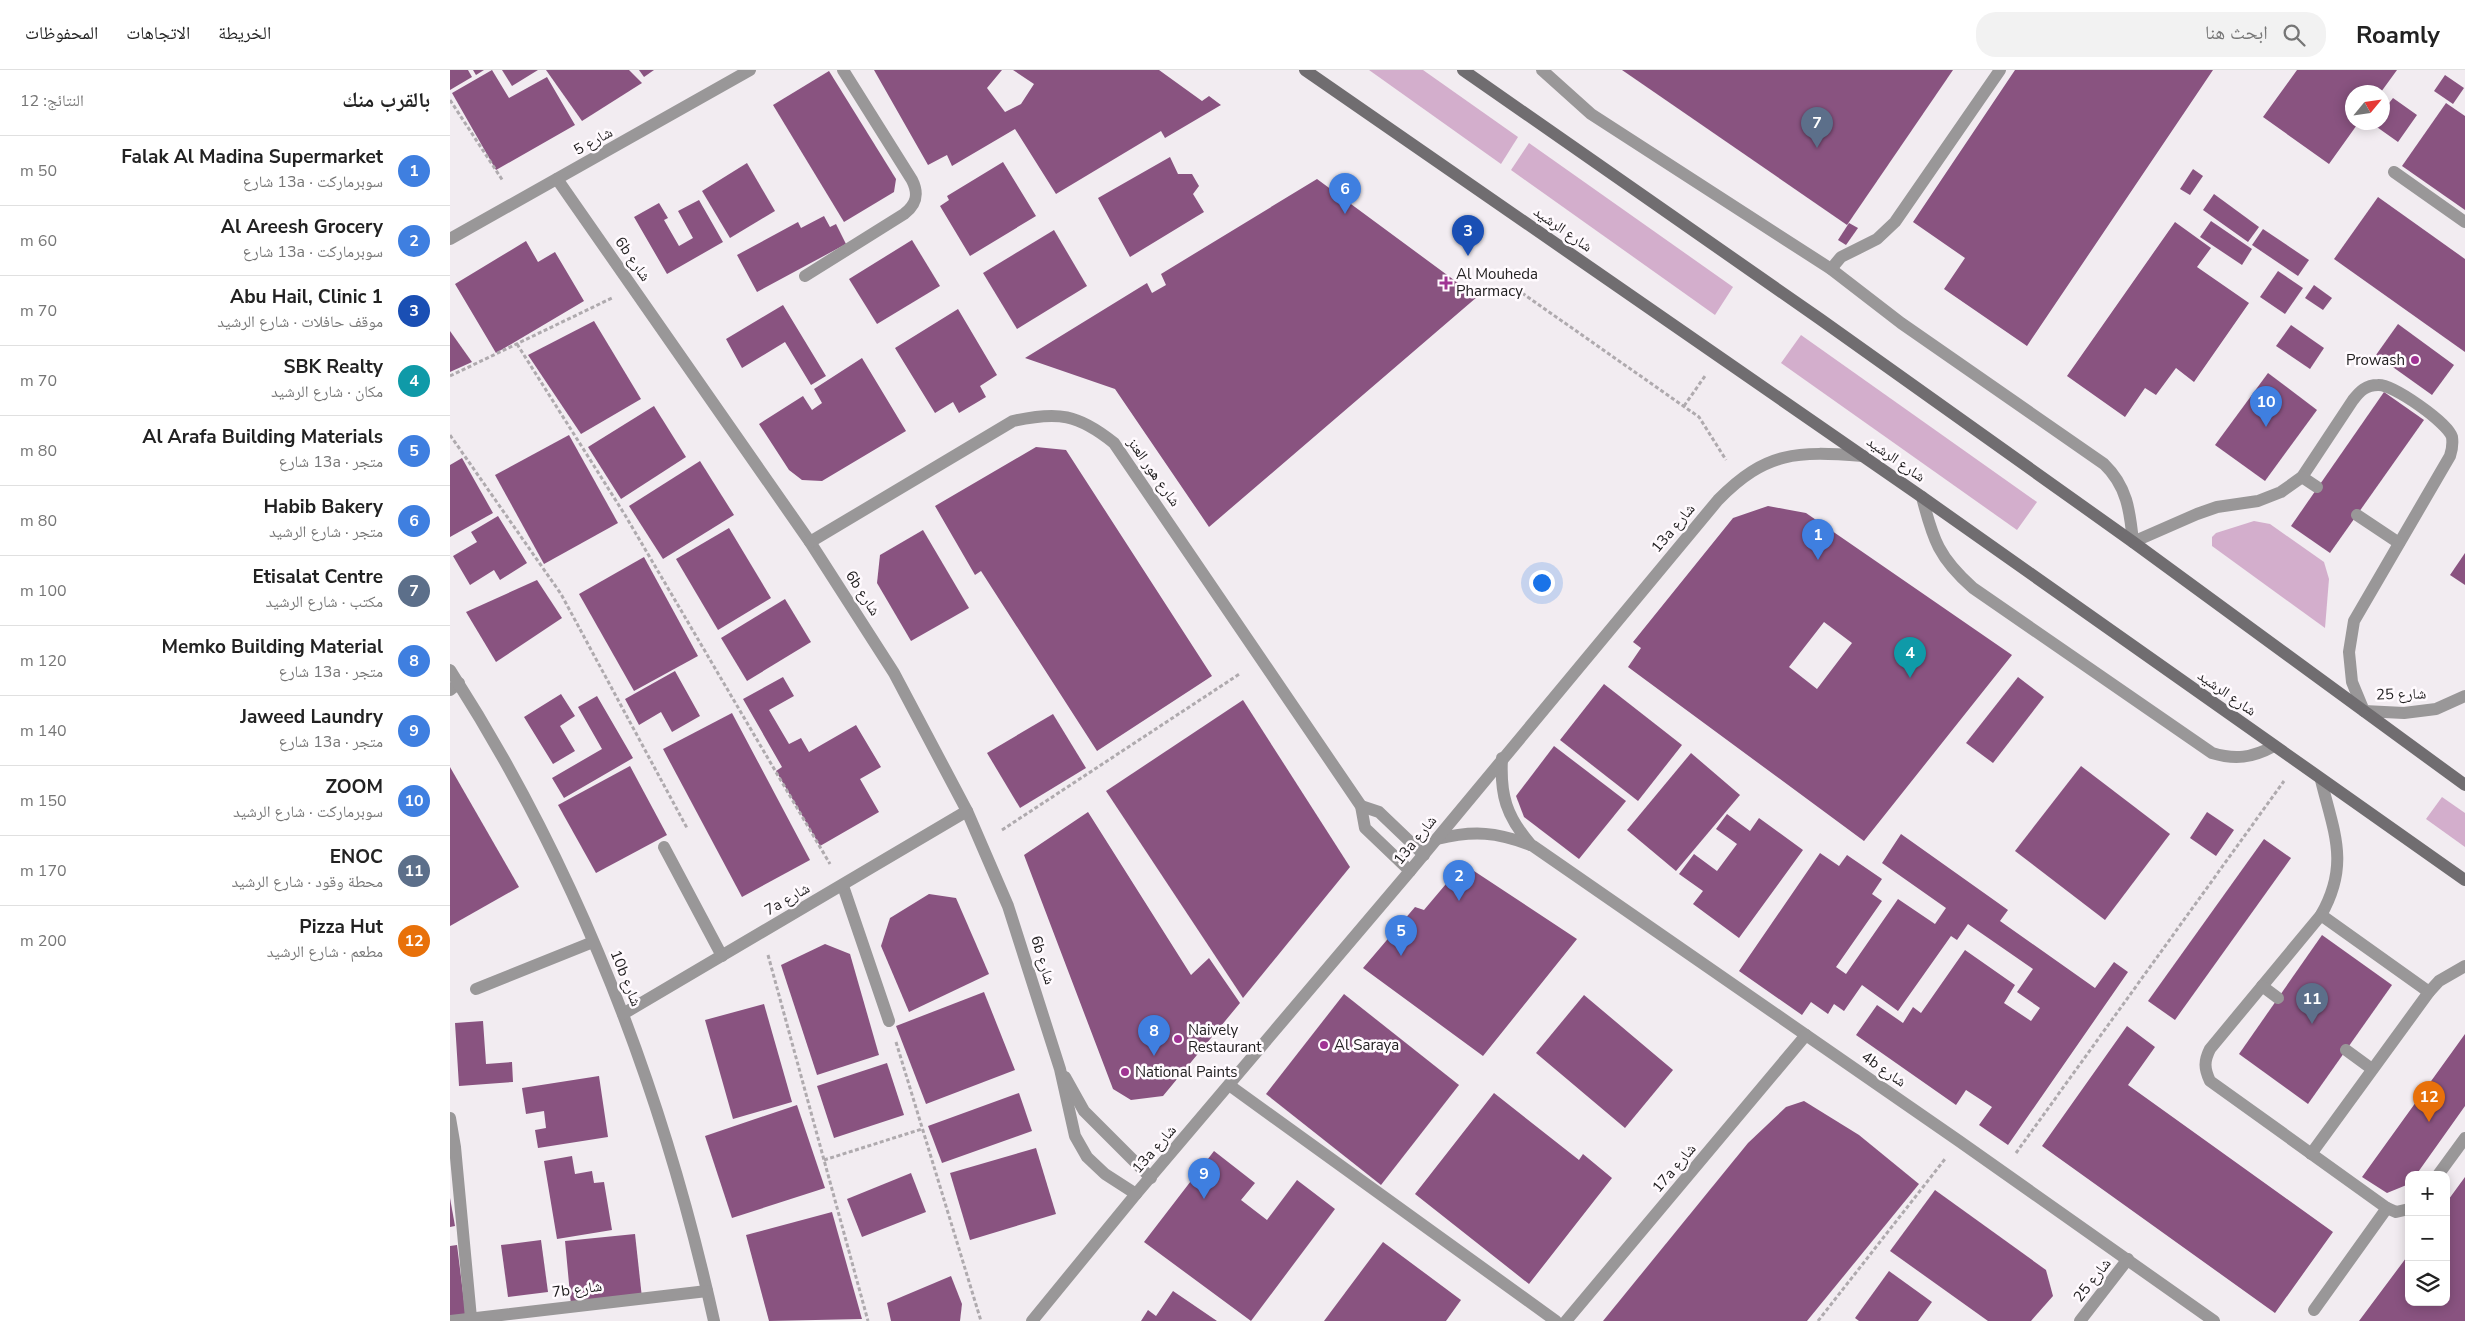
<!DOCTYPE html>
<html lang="ar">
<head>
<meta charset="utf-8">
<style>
	:root { --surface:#fff; --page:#f2f2f2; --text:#222; --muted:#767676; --line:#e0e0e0; --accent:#b45309 }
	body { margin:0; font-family:"Nunito Sans","Noto Naskh Arabic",sans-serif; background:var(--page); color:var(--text); direction:rtl }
	.controls { position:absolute; right:15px; bottom:15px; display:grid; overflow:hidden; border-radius:10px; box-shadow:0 2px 12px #0003 }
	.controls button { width:45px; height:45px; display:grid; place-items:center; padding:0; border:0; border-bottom:1px solid var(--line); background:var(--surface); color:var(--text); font:25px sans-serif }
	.compass { position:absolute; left:1895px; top:15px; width:45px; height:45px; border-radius:50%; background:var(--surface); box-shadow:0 2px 12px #0003; rotate:61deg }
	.you { position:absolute; left:1091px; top:512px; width:18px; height:18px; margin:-12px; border:4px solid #fff; border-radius:50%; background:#1a73e8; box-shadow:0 0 0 8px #1a73e833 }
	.badge { display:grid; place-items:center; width:32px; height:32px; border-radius:50%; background:var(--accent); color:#fff; font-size:16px; font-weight:700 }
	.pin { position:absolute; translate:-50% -41px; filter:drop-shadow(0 1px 2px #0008) }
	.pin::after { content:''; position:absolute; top:26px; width:18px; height:15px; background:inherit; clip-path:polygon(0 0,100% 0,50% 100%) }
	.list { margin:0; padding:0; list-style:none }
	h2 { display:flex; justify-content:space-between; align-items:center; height:65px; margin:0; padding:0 20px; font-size:21px }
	h2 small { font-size:16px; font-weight:400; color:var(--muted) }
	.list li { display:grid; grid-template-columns:32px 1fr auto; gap:15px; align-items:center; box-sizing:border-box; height:70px; padding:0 20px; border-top:1px solid var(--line) }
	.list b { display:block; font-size:19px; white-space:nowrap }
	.list p { margin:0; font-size:16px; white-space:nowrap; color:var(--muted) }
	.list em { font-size:16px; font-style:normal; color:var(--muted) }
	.icon { flex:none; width:28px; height:28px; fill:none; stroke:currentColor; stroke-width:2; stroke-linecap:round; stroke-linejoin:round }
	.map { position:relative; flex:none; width:2015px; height:1251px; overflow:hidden; direction:ltr }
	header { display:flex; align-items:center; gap:30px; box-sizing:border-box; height:70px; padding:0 25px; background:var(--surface); border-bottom:1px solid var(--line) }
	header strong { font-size:24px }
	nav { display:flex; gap:28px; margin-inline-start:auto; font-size:18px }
	.search { width:350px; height:45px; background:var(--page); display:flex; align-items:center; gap:12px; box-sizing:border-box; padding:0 18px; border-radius:20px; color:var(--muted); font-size:19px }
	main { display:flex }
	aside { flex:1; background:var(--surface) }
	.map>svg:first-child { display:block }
</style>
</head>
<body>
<header>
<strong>Roamly</strong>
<div class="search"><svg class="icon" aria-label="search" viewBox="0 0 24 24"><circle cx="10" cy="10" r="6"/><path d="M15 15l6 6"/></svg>ابحث هنا</div>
<nav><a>الخريطة</a><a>الاتجاهات</a><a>المحفوظات</a></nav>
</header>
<main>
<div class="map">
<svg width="2015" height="1251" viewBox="0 0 2015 1251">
	<rect width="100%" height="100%" fill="#f2ecf1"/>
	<g fill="#d3aecc">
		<polygon points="919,0 973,0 1068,67 1051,94"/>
		<polygon points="1079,73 1283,217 1265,245 1061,100"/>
		<polygon points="1351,265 1587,432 1567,460 1331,293"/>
		<polygon points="1804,451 1820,454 1874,492 1879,509 1875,558 1762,476 1762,467 1766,463"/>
		<polygon points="1992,727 2015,743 2015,777 1976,749"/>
	</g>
	<g fill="#895380" fill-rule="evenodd">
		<polygon points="0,0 18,0 22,7 0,20"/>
		<polygon points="23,0 34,0 26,5"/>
		<polygon points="42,0 59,28 97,7 125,55 46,100 2,23"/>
		<polygon points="52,0 88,0 62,16"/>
		<polygon points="96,0 179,0 192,13 132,51"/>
		<polygon points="189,0 204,0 194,7"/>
		<polygon points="424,0 552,0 537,18 555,42 571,34 584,14 563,0 709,0 752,31 759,26 771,35 715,68 711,61 606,124 565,59 502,96 497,85 478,95"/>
		<polygon points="1172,0 1503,0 1397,155"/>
		<polygon points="1565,0 1763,0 1577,276 1494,219 1515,188 1463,152"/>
		<polygon points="1847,0 1947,0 1931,22 1902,22 1902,52 1909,52 1879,94 1813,47"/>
		<polygon points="379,1 446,109 444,122 394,152 323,35"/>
		<polygon points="1995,5 2014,18 2003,34 1984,21"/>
		<polygon points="1943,28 1967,45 1948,72 1924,55 1925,52 1932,52 1932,42"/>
		<polygon points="1996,33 2015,46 2015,140 1952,96"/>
		<polygon points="720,87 728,104 742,104 749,116 743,124 754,142 680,187 648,128"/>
		<polygon points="553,92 586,146 520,186 490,136 499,130 497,126"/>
		<polygon points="297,93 325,141 280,168 252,121"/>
		<polygon points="1743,99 1753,106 1740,125 1730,119"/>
		<polygon points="867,109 1027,227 759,457 665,319 575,288 697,213 702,223 716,215 711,204"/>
		<polygon points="1764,124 1809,157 1798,172 1753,140"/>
		<polygon points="1928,127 2015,189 2015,282 1884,189"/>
		<polygon points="249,130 273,172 217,204 184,147 209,133 218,148 214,150 229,176 243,168 228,141"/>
		<polygon points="374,146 380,157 386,154 396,174 307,222 287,185 348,152 351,158"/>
		<polygon points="1761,151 1802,179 1792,195 1750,167"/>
		<polygon points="1725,152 1761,178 1747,197 1799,233 1744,312 1726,298 1706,325 1695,318 1675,347 1617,306"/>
		<polygon points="1399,153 1408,158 1396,175 1388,170"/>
		<polygon points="1813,159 1859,190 1848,206 1802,175"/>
		<polygon points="604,160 637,216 567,259 533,203"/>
		<polygon points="462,170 490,216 427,254 399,209"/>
		<polygon points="76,171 88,192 105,182 134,231 46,283 5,214"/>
		<polygon points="1828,201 1853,218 1835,244 1810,227"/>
		<polygon points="1864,215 1882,228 1873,240 1855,228"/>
		<polygon points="333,235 376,306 361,315 335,272 292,298 276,269"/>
		<polygon points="508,239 547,305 530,316 536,327 509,343 503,332 485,343 445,278"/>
		<polygon points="144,251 191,329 131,364 78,285"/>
		<polygon points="1948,254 2004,295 1982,325 1926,285"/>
		<polygon points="1841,255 1874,278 1860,299 1826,276"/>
		<polygon points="0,261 22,292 0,302"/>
		<polygon points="412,288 456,361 372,411 352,410 339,400 309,354 353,326 362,340 372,333 364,319"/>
		<polygon points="1818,303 1867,340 1815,411 1765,375"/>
		<polygon points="1934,322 1974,350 1880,483 1841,456"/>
		<polygon points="204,336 236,387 171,429 138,377"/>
		<polygon points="119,365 168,453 94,494 45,405"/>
		<polygon points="586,377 616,380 762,606 647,681 531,501 525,505 485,436"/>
		<polygon points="12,388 43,443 0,467 0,395"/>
		<polygon points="250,391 284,445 213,489 179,436"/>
		<path d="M1318 436 1356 443 1562 585 1414 771 1178 597 1191 578 1183 572 1283 448ZM1374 552 1402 573 1367 619 1339 597Z"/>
		<polygon points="48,446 77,493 50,510 44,500 20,515 3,486 27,472 21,462"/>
		<polygon points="279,458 321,528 268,560 226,489"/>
		<polygon points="473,460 519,538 461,571 427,513 430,485"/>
		<polygon points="2015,483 2015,515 2000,505"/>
		<polygon points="194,487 248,586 184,621 129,524"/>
		<polygon points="87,510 112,548 46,592 16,542"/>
		<polygon points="335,529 361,572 297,611 271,568"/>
		<polygon points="225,601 250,646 222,662 211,642 189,655 175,629"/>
		<polygon points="333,607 344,626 319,640 339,674 351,668 359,682 406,655 431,697 410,709 429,742 370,776 326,701 332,697 293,629"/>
		<polygon points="1568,607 1594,627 1543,693 1516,673"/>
		<polygon points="1154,614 1232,675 1188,731 1110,670"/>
		<polygon points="111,624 125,646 110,656 125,681 103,694 74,647"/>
		<polygon points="147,626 183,688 114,728 102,708 152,679 128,637"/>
		<polygon points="793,630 900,797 793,928 656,721"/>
		<polygon points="282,643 360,790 292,827 213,679"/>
		<polygon points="603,644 636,698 570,738 537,683"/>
		<polygon points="1104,676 1176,731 1129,789 1074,747 1066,726"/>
		<polygon points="1241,683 1290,725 1226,801 1177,760"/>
		<polygon points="180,696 217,765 146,803 108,735"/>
		<polygon points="1631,696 1720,764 1655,850 1565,781"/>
		<polygon points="0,697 69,817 0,856"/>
		<polygon points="638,742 741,905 759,888 790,933 713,1026 681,1030 663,1019 574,785"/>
		<polygon points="1757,742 1784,760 1766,786 1740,768"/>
		<polygon points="1277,744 1300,761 1309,748 1353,780 1289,868 1243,834 1253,821 1229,804 1244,784 1267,801 1287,774 1266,759"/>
		<polygon points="1451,764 1558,840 1550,851 1645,918 1664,892 1678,902 1558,1075 1529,1055 1542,1037 1516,1020 1506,1035 1406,965 1427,935 1453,953 1463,937 1471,943 1515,880 1565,915 1554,933 1581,951 1590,938 1567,922 1583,899 1518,854 1507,870 1501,866 1448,941 1412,915 1394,941 1384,934 1378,944 1361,932 1352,945 1289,901 1370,783 1389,796 1397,785 1432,809 1422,824 1432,831 1386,897 1396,904 1448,829 1485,854 1496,838 1432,793"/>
		<polygon points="1814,769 1841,788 1725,950 1698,931"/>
		<polygon points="1024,801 1127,869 1033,986 913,898 965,837 974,840 1001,808"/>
		<polygon points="479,824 506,828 539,904 459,942 431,876 440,848"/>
		<polygon points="1872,865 1942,915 1858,1034 1789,984"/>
		<polygon points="375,874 400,884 429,985 367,1005 331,895"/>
		<polygon points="534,922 565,1000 476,1034 446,956"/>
		<polygon points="894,924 1009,1015 931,1115 816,1024"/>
		<polygon points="1134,925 1223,1000 1175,1058 1086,983"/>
		<polygon points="314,934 342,1032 283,1049 255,950"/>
		<polygon points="33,951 36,994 62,992 63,1012 9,1016 5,953"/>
		<polygon points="1677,956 1705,977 1678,1015 1883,1162 1825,1243 1592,1076"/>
		<polygon points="2015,964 2015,1036 1966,1105 1959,1105 1959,1114 1937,1123 1912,1107"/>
		<polygon points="437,993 454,1045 384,1068 367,1016"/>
		<polygon points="149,1006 158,1067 88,1078 85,1060 96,1058 94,1041 76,1044 72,1018"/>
		<polygon points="569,1023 582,1061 492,1093 478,1056"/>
		<polygon points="1044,1023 1129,1090 1133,1084 1162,1108 1079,1214 965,1124"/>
		<polygon points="1354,1031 1409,1065 1469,1114 1357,1251 1153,1251 1298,1073 1336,1037"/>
		<polygon points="347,1035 375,1118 282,1148 255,1066"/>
		<polygon points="586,1078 606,1144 520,1170 500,1103"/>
		<polygon points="764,1081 805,1113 791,1130 817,1150 847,1110 885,1139 801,1251 694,1172"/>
		<polygon points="122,1086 125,1104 142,1101 144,1113 154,1112 162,1160 107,1169 94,1091"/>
		<polygon points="461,1103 476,1142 412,1167 397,1129"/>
		<polygon points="2015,1107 2015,1251 1909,1251 1959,1184 1959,1232 1996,1232 1996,1133"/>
		<polygon points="1485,1120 1596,1200 1603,1226 1581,1251 1538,1251 1440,1181"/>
		<polygon points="0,1128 5,1156 0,1157"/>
		<polygon points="382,1142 412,1249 319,1251 296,1165"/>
		<polygon points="185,1164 192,1228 121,1235 115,1171"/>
		<polygon points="91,1170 98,1222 58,1227 51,1175"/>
		<polygon points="933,1172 1011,1230 996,1251 874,1251"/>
		<polygon points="7,1175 16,1247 0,1249 0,1176"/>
		<polygon points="1439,1201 1482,1232 1468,1251 1409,1251 1405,1248"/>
		<polygon points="501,1206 512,1234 510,1251 441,1251 437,1233"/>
		<polygon points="723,1221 767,1251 691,1251 698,1240 706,1246"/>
	</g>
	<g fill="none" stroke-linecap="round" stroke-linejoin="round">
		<g stroke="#afaaae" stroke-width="3" stroke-dasharray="4 2.5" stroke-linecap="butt">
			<polyline points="0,30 53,111"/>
			<polyline points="1072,223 1249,347 1276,390"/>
			<polyline points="67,274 175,445 380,794"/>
			<polyline points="0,306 162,228"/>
			<polyline points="1234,336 1255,306"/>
			<polyline points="0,365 111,524 237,758"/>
			<polyline points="552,760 791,603"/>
			<polyline points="318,885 418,1251"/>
			<polyline points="446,972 531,1251"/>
			<polyline points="1566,1083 1834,711"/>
			<polyline points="374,1090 472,1059"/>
			<polyline points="1368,1251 1495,1089"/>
		</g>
		<g stroke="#999798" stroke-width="12">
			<path d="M1092 0 1141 44 1381 199 1451 253 1654 394C1677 416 1680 441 1683 472L1747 444 1767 437 1808 431 1831 422 1852 407 1903 330C1910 321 1916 315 1928 315 1943 314 1998 353 2002 367 2003 374 2002 380 2000 386L1904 551 1899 582 1902 612 1914 641"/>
			<polyline points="1381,199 1391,187 1427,169 1445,152 1550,0"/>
			<path d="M355 206 454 144C467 134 469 124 462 110L393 0"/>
			<polyline points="1852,407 1867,417"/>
			<path d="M1472 427C1483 470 1489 488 1523 518L1762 683C1785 690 1802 688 1824 676"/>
			<polyline points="1907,445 1949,473"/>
			<polyline points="0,620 9,613"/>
			<path d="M1871 710C1884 763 1900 794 1871 845L1760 979C1754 991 1754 998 1760 1011L1937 1138 1946 1142 1959 1139"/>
			<polyline points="214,777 272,886"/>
			<polyline points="393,816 439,951"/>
			<polyline points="1871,845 1979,922"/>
			<polyline points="1812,916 1828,928"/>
			<polyline points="26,919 143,872"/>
			<polyline points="1896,980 1922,999"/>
			<polyline points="779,1015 1106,1251"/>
			<polyline points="0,1048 5,1077 21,1248"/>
			<polyline points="1861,1084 1979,922 1989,911 2015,896"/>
			<polyline points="1988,1105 2015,1068"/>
			<polyline points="1864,1240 1937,1138"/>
		</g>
		<g stroke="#999798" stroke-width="12">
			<polyline points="1944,102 2015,152"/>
			<polyline points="107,109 360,472 444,603 517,741 558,836 610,999 625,1066 637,1087 655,1104 686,1124"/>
			<polyline points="0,169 300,0"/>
			<path d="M360 472 563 351C608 341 628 344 664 373L911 736 915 758 960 801"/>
			<path d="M0 600C128 799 213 1021 264 1251"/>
			<polyline points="1914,641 1954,643 1986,639 2015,626"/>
			<path d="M1052 688C1050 725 1056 746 1081 775"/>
			<polyline points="911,736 929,742 974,785"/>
			<path d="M987 769C1024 760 1047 762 1083 776L1509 1071 1764 1251"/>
			<polyline points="173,944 517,741"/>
			<polyline points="615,1007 634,1041 701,1108"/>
			<polyline points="0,1251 257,1221"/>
			<polyline points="1116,1251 1356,965"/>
			<polyline points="1630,1251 1678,1189"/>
		</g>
		<path stroke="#999798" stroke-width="12" d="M582 1251 686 1124 960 801 1268 430C1316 381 1347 381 1413 386"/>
		<g stroke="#706d70" stroke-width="12">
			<polyline points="855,0 1472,427 2015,810"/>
			<polyline points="1013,0 1370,249 1683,472 2015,715"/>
		</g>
	</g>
	<g fill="#a03393" stroke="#fffafe" stroke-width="2">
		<path d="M993.5 205.5h5v5h5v5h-5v5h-5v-5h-5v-5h5z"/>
		<circle cx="1965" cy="290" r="5"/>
		<circle cx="728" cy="969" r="5"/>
		<circle cx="874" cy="975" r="5"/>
		<circle cx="675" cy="1002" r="5"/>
	</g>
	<g text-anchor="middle" stroke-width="5" stroke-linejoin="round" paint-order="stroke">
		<g font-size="15" fill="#222021" stroke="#fffafe">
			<text transform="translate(143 71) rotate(-29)" y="5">شارع 5</text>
			<text transform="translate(1113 159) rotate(35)" y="5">شارع الرشيد</text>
			<text transform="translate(183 189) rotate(55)" y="5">6b شارع</text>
			<text transform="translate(1446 389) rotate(35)" y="5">شارع الرشيد</text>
			<text transform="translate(704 402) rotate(55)" y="5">شارع هور العنز</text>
			<text transform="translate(1223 458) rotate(-50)" y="5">13a شارع</text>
			<text transform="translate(413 523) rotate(57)" y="5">6b شارع</text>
			<text transform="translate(1777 623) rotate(35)" y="5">شارع الرشيد</text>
			<text transform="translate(1951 624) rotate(-1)" y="5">شارع 25</text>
			<text transform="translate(965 770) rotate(-51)" y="5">13a شارع</text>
			<text transform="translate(337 829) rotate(-30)" y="5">7a شارع</text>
			<text transform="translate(593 890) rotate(73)" y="5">6b شارع</text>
			<text transform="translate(176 908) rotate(68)" y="5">10b شارع</text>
			<text transform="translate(1434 999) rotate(35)" y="5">4b شارع</text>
			<text transform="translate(704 1079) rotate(-49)" y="5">13a شارع</text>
			<text transform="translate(1224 1098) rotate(-50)" y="5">17a شارع</text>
			<text transform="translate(1642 1210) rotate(-52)" y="5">شارع 25</text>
			<text transform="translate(127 1219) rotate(-7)" y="5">7b شارع</text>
		</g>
		<g font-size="15" fill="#222021" stroke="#fffafe" text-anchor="start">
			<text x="1006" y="209">Al Mouheda<tspan x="1006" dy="17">Pharmacy</tspan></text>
			<text x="1955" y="295" text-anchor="end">Prowash</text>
			<text x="738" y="965">Naively<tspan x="738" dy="17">Restaurant</tspan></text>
			<text x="884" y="980">Al Saraya</text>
			<text x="685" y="1007">National Paints</text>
		</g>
	</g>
</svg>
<div class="controls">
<button>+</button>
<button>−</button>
<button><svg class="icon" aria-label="layers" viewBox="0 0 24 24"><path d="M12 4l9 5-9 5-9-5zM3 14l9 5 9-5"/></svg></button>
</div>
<svg class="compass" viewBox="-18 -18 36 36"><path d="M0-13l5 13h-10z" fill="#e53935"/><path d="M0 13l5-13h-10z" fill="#767676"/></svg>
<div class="you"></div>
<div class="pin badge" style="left:1368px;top:490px;background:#3f7fe0">1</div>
<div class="pin badge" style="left:1009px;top:831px;background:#3f7fe0">2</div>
<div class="pin badge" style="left:1018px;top:186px;background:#1a4fb4">3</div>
<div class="pin badge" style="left:1460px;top:608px;background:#0f9aa8">4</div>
<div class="pin badge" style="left:951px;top:886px;background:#3f7fe0">5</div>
<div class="pin badge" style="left:895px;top:144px;background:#3f7fe0">6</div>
<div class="pin badge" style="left:1367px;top:78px;background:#5c6f8a">7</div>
<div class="pin badge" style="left:704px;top:986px;background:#3f7fe0">8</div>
<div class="pin badge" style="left:754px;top:1129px;background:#3f7fe0">9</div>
<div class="pin badge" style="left:1816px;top:357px;background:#3f7fe0">10</div>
<div class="pin badge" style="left:1862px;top:954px;background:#5c6f8a">11</div>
<div class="pin badge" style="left:1979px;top:1052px;background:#e8710a">12</div>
</div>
<aside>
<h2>بالقرب منك<small>النتائج: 12</small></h2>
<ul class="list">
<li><span class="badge" style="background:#3f7fe0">1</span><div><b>Falak Al Madina Supermarket</b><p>سوبرماركت · 13a شارع</p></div><em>50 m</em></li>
<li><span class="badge" style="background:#3f7fe0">2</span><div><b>Al Areesh Grocery</b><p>سوبرماركت · 13a شارع</p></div><em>60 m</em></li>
<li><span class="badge" style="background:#1a4fb4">3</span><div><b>Abu Hail, Clinic 1</b><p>موقف حافلات · شارع الرشيد</p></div><em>70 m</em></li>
<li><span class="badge" style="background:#0f9aa8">4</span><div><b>SBK Realty</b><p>مكان · شارع الرشيد</p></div><em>70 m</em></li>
<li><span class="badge" style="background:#3f7fe0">5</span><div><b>Al Arafa Building Materials</b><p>متجر · 13a شارع</p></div><em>80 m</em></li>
<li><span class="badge" style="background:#3f7fe0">6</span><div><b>Habib Bakery</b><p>متجر · شارع الرشيد</p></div><em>80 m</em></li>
<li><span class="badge" style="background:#5c6f8a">7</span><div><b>Etisalat Centre</b><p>مكتب · شارع الرشيد</p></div><em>100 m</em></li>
<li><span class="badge" style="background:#3f7fe0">8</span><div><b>Memko Building Material</b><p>متجر · 13a شارع</p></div><em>120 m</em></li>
<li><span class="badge" style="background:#3f7fe0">9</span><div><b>Jaweed Laundry</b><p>متجر · 13a شارع</p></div><em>140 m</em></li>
<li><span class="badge" style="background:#3f7fe0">10</span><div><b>ZOOM</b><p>سوبرماركت · شارع الرشيد</p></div><em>150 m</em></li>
<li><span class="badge" style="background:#5c6f8a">11</span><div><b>ENOC</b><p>محطة وقود · شارع الرشيد</p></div><em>170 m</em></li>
<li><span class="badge" style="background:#e8710a">12</span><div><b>Pizza Hut</b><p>مطعم · شارع الرشيد</p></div><em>200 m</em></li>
</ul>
</aside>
</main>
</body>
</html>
